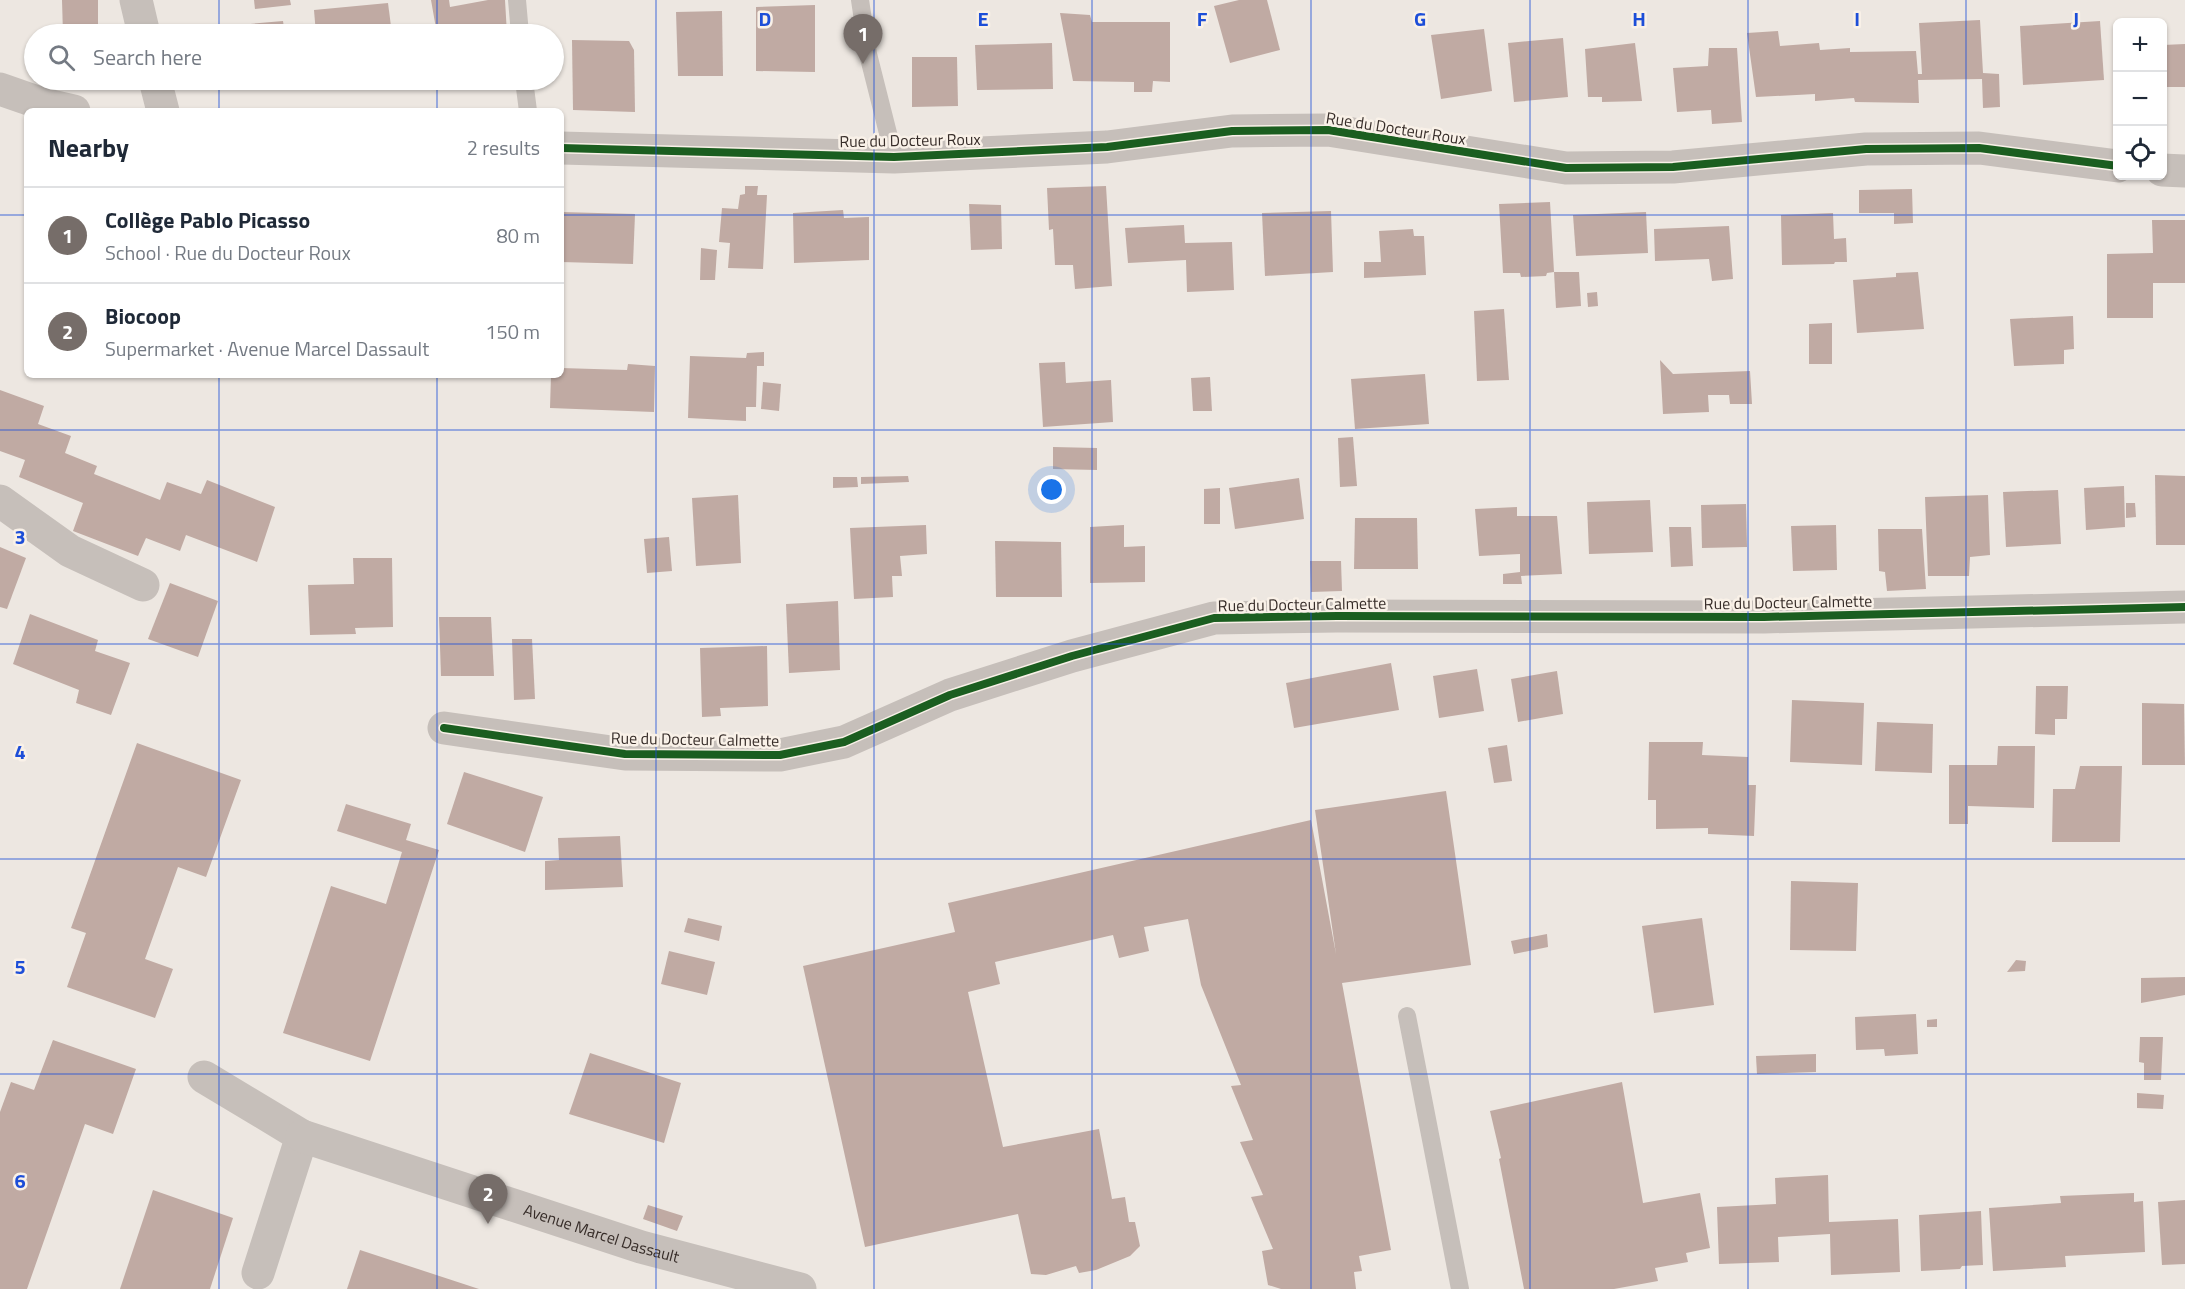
<!DOCTYPE html>
<html lang="en">
<head>
<meta charset="utf-8">
<style>
	:root { --surface:#fff; --page:#f2f2f3; --text:#1f2937; --muted:#747a83; --line:#e0e1e3; --accent:#766d69 }
	body { margin:0; font-family:"Titillium Web",sans-serif; background:var(--page); color:var(--text) }
	.controls { position:absolute; right:18px; top:18px; display:grid; overflow:hidden; border-radius:9px; box-shadow:0 2px 4px #0004 }
	.controls button { width:54px; height:54px; display:grid; place-items:center; padding:0; border:0; border-bottom:2px solid var(--line); background:var(--surface); color:var(--text); font:30px sans-serif }
	.you { position:absolute; left:1052px; top:490px; width:21px; height:21px; margin:-15px; border:4px solid #fff; border-radius:50%; background:#1a73e8; box-shadow:0 0 0 9px #1a73e833 }
	.badge { display:grid; place-items:center; width:39px; height:39px; border-radius:50%; background:var(--accent); color:#fff; font-size:20px; font-weight:700 }
	.pin { position:absolute; translate:-50% -50px; filter:drop-shadow(0 2px 3px #0008) }
	.pin::after { content:''; position:absolute; top:32px; width:21px; height:18px; background:inherit; clip-path:polygon(0 0,100% 0,50% 100%) }
	.list { margin:0; padding:0; list-style:none }
	h2 { display:flex; justify-content:space-between; align-items:center; height:78px; margin:0; padding:0 24px; font-size:26px }
	h2 small { font-size:20px; font-weight:400; color:var(--muted) }
	.list li { display:grid; grid-template-columns:39px 1fr auto; gap:18px; align-items:center; box-sizing:border-box; height:96px; padding:0 24px; border-top:2px solid var(--line) }
	.list b { display:block; font-size:22px; white-space:nowrap }
	.list p { margin:0; font-size:20px; white-space:nowrap; color:var(--muted) }
	.list em { font-size:20px; font-style:normal; color:var(--muted) }
	.icon { flex:none; width:33px; height:33px; fill:none; stroke:currentColor; stroke-width:2; stroke-linecap:round; stroke-linejoin:round }
	.map { position:relative; flex:none; width:2185px; height:1289px; overflow:hidden }
	.search { position:absolute; background:var(--surface); box-shadow:0 2px 4px #0004; left:24px; top:24px; width:540px; height:66px; display:flex; align-items:center; gap:15px; box-sizing:border-box; padding:0 21px; border-radius:33px; color:var(--muted); font-size:22px }
	.panel { position:absolute; background:var(--surface); box-shadow:0 2px 4px #0004; left:24px; top:108px; width:540px; height:270px; border-radius:9px }
	.map>svg:first-child { display:block }
</style>
</head>
<body>
<div class="map">
<svg width="2185" height="1289" viewBox="0 0 2185 1289">
	<rect width="100%" height="100%" fill="#ede7e1"/>
	<g fill="#c0aaa3">
		<polygon points="62,0 98,0 98,34 63,34"/>
		<polygon points="254,0 290,0 291,5 255,9"/>
		<polygon points="431,0 449,0 450,7 488,0 505,0 507,34 437,34"/>
		<polygon points="1239,0 1267,0 1280,50 1230,63 1214,6"/>
		<polygon points="388,3 392,34 316,34 314,10"/>
		<polygon points="815,5 815,72 756,71 756,7"/>
		<polygon points="722,11 723,76 678,76 676,12"/>
		<polygon points="1060,13 1090,15 1092,22 1170,22 1170,82 1153,81 1152,92 1134,92 1134,82 1073,81"/>
		<polygon points="1980,20 1983,73 1999,74 2000,107 1983,108 1982,79 1918,80 1919,103 1855,102 1854,98 1815,101 1815,94 1756,97 1747,33 1778,31 1780,46 1819,43 1820,50 1850,48 1850,52 1916,51 1918,74 1922,74 1919,23"/>
		<polygon points="283,21 285,34 228,34 227,26"/>
		<polygon points="2100,21 2104,80 2023,85 2020,26"/>
		<polygon points="1484,29 1492,91 1441,99 1431,35"/>
		<polygon points="1563,38 1568,97 1514,102 1508,43"/>
		<polygon points="572,40 629,41 634,50 635,112 573,110"/>
		<polygon points="1052,43 1053,89 977,90 975,45"/>
		<polygon points="1635,43 1642,101 1602,102 1602,97 1588,97 1585,49"/>
		<polygon points="2185,44 2185,87 2163,87 2163,45"/>
		<polygon points="1709,48 1737,48 1742,122 1712,124 1711,110 1677,112 1673,68 1708,66"/>
		<polygon points="912,57 957,57 958,106 912,107"/>
		<polygon points="745,186 758,186 757,195 767,195 763,269 728,268 730,243 719,242 722,208 738,209 740,195 745,194"/>
		<polygon points="1106,186 1112,286 1075,289 1073,265 1055,265 1053,229 1049,230 1047,188"/>
		<polygon points="1912,189 1913,223 1894,224 1894,213 1859,213 1859,190"/>
		<polygon points="1550,202 1554,272 1547,273 1546,276 1521,277 1520,273 1503,273 1499,204"/>
		<polygon points="969,204 1001,205 1002,249 971,250"/>
		<polygon points="843,210 844,218 869,217 869,260 794,263 793,213"/>
		<polygon points="1331,211 1333,272 1265,276 1262,213"/>
		<polygon points="561,212 635,214 633,264 561,262"/>
		<polygon points="1646,212 1648,253 1576,256 1573,215"/>
		<polygon points="1833,213 1834,239 1846,238 1847,262 1835,262 1834,264 1782,265 1781,215"/>
		<polygon points="2152,220 2185,220 2185,283 2153,283 2153,318 2107,318 2107,254 2153,253"/>
		<polygon points="1184,225 1185,243 1232,242 1234,290 1187,292 1186,260 1128,263 1125,228"/>
		<polygon points="1729,226 1733,279 1712,281 1709,259 1655,261 1654,229"/>
		<polygon points="1413,229 1414,236 1424,236 1426,275 1364,278 1364,262 1381,262 1379,231"/>
		<polygon points="701,248 717,250 715,280 700,280"/>
		<polygon points="1554,272 1579,272 1581,306 1556,308"/>
		<polygon points="1918,272 1924,329 1857,333 1853,280 1896,277 1896,273"/>
		<polygon points="1597,292 1598,306 1588,307 1587,293"/>
		<polygon points="1504,309 1509,380 1477,381 1474,311"/>
		<polygon points="2073,316 2074,349 2064,350 2064,364 2014,366 2010,319"/>
		<polygon points="1832,323 1832,364 1809,364 1809,324"/>
		<polygon points="764,352 764,366 757,366 756,407 746,407 746,421 688,418 690,356 746,358 747,353"/>
		<polygon points="1660,360 1673,374 1750,371 1752,404 1730,404 1729,395 1708,395 1709,412 1663,414"/>
		<polygon points="1065,362 1066,383 1111,380 1113,422 1043,427 1039,363"/>
		<polygon points="628,364 655,366 654,412 550,408 551,375 561,375 561,368 627,370"/>
		<polygon points="1425,374 1429,424 1355,429 1351,379"/>
		<polygon points="1210,377 1212,411 1193,411 1191,378"/>
		<polygon points="763,382 781,384 779,411 761,409"/>
		<polygon points="0,390 44,406 38,424 71,436 65,453 97,466 94,474 160,500 167,482 201,494 207,480 275,507 257,562 186,535 180,551 146,538 138,556 73,531 83,503 19,477 25,460 0,451"/>
		<polygon points="1353,437 1357,486 1340,487 1338,438"/>
		<polygon points="1053,447 1097,448 1097,470 1053,469"/>
		<polygon points="2155,475 2185,476 2185,545 2156,545"/>
		<polygon points="908,476 909,482 861,484 861,477"/>
		<polygon points="833,477 857,477 858,487 833,488"/>
		<polygon points="1299,478 1304,519 1235,529 1229,488"/>
		<polygon points="2124,486 2125,527 2086,530 2084,488"/>
		<polygon points="1220,488 1220,524 1204,524 1204,489"/>
		<polygon points="2058,490 2061,544 2006,547 2003,492"/>
		<polygon points="738,495 741,563 696,566 692,498"/>
		<polygon points="1988,495 1990,555 1970,557 1969,576 1928,576 1925,497"/>
		<polygon points="1650,500 1653,552 1589,554 1587,502"/>
		<polygon points="2126,503 2135,503 2136,517 2126,518"/>
		<polygon points="1746,504 1747,547 1702,548 1701,505"/>
		<polygon points="1517,507 1517,516 1557,516 1562,574 1521,576 1522,584 1503,584 1503,574 1520,572 1520,554 1479,556 1475,509"/>
		<polygon points="1355,518 1417,518 1418,569 1354,569"/>
		<polygon points="926,525 927,554 900,556 902,576 892,576 893,597 854,599 850,528"/>
		<polygon points="1124,525 1124,547 1145,546 1145,582 1090,583 1090,527"/>
		<polygon points="1836,525 1837,570 1793,571 1791,526"/>
		<polygon points="1669,527 1691,527 1693,566 1671,567"/>
		<polygon points="1878,529 1922,529 1926,589 1887,591 1885,572 1879,571"/>
		<polygon points="669,537 672,571 647,573 644,539"/>
		<polygon points="995,541 1061,542 1062,597 996,597"/>
		<polygon points="0,547 26,558 7,609 0,607"/>
		<polygon points="353,558 392,558 393,627 355,628 356,634 310,635 308,585 354,584"/>
		<polygon points="1310,561 1341,561 1342,591 1311,592"/>
		<polygon points="170,583 218,601 198,657 148,639"/>
		<polygon points="838,601 840,670 789,673 786,604"/>
		<polygon points="30,614 98,640 95,651 130,663 111,715 76,703 79,690 13,664"/>
		<polygon points="439,617 491,617 494,676 441,676"/>
		<polygon points="512,639 532,639 535,699 514,700"/>
		<polygon points="767,646 768,706 720,708 721,716 702,717 700,648"/>
		<polygon points="1391,663 1399,710 1294,728 1286,683"/>
		<polygon points="1477,669 1484,711 1439,718 1433,676"/>
		<polygon points="1557,671 1563,714 1518,722 1511,679"/>
		<polygon points="2036,686 2068,686 2067,719 2055,719 2055,735 2035,734"/>
		<polygon points="1792,700 1864,703 1862,765 1790,762"/>
		<polygon points="2142,703 2184,704 2185,765 2142,765"/>
		<polygon points="1877,722 1933,724 1932,773 1875,771"/>
		<polygon points="1649,742 1703,742 1702,755 1748,757 1748,785 1756,785 1754,836 1708,834 1708,828 1656,829 1656,800 1648,800"/>
		<polygon points="137,743 241,780 206,877 178,867 145,959 173,969 155,1018 67,987 86,933 71,928"/>
		<polygon points="1507,745 1512,781 1494,783 1488,748"/>
		<polygon points="1998,746 2035,746 2034,808 1968,806 1968,824 1949,824 1949,765 1997,765"/>
		<polygon points="2080,766 2122,766 2120,842 2052,842 2053,789 2075,789"/>
		<polygon points="464,772 543,797 525,852 447,824"/>
		<polygon points="1446,791 1471,965 1342,983 1391,1250 1359,1256 1362,1271 1354,1272 1356,1289 1281,1289 1268,1285 1262,1251 1273,1249 1251,1197 1263,1195 1240,1142 1253,1140 1231,1086 1241,1085 1201,985 1188,919 1144,927 1149,951 1119,958 1113,935 995,962 1000,984 968,992 1003,1147 1099,1129 1112,1199 1125,1197 1129,1222 1135,1222 1140,1246 1130,1256 1096,1270 1079,1273 1076,1266 1046,1275 1031,1274 1018,1214 865,1247 803,966 955,932 948,903 1311,820 1336,954 1315,810"/>
		<polygon points="346,804 411,824 406,840 439,850 370,1061 283,1033 331,886 386,904 402,852 337,831"/>
		<polygon points="620,836 623,887 545,890 545,861 559,860 558,838"/>
		<polygon points="1791,881 1858,883 1856,951 1790,950"/>
		<polygon points="688,918 722,926 719,941 684,932"/>
		<polygon points="1702,918 1714,1005 1654,1013 1642,926"/>
		<polygon points="1547,934 1548,947 1514,954 1511,941"/>
		<polygon points="669,951 715,962 707,995 661,984"/>
		<polygon points="2016,960 2026,961 2025,971 2007,972"/>
		<polygon points="2185,977 2185,995 2141,1003 2141,978"/>
		<polygon points="1916,1014 1918,1054 1885,1056 1884,1049 1856,1050 1855,1017"/>
		<polygon points="1937,1019 1937,1027 1927,1027 1927,1020"/>
		<polygon points="2140,1037 2163,1037 2161,1080 2144,1080 2144,1063 2139,1062"/>
		<polygon points="53,1040 136,1069 113,1134 85,1124 27,1289 0,1289 0,1112 11,1082 34,1090"/>
		<polygon points="590,1053 681,1083 664,1143 569,1114"/>
		<polygon points="1816,1054 1816,1072 1757,1074 1756,1056"/>
		<polygon points="1622,1082 1643,1203 1700,1193 1710,1248 1686,1253 1688,1262 1655,1268 1658,1281 1614,1289 1524,1289 1499,1159 1501,1158 1490,1111"/>
		<polygon points="2137,1093 2164,1095 2163,1109 2137,1108"/>
		<polygon points="1828,1175 1829,1222 1898,1219 1900,1272 1831,1275 1830,1234 1778,1237 1779,1262 1719,1264 1717,1207 1776,1204 1775,1178"/>
		<polygon points="153,1190 233,1218 210,1289 120,1289"/>
		<polygon points="2134,1193 2134,1202 2143,1201 2145,1252 2065,1256 2066,1267 1993,1271 1989,1208 2061,1203 2060,1196"/>
		<polygon points="2185,1200 2185,1264 2162,1265 2158,1202"/>
		<polygon points="648,1205 683,1216 677,1231 643,1219"/>
		<polygon points="1981,1211 1983,1265 1962,1266 1960,1269 1921,1271 1919,1215"/>
		<polygon points="360,1250 479,1289 347,1289"/>
	</g>
	<g fill="none" stroke-linecap="round" stroke-linejoin="round">
		<g stroke="#c6bfba" stroke-width="18">
			<polyline points="517,0 520,34"/>
			<polyline points="860,0 868,54 894,157"/>
			<polyline points="524,80 528,111"/>
			<polyline points="1407,1016 1460,1289"/>
		</g>
		<g stroke="#c6bfba" stroke-width="33">
			<polyline points="136,0 144,34"/>
			<polyline points="155,80 163,111"/>
			<polyline points="0,89 43,104 74,111"/>
			<polyline points="561,148 894,157 1107,147 1232,131 1328,130 1566,168 1673,167 1866,149 1979,148 2118,166"/>
			<polyline points="2162,170 2185,171"/>
			<polyline points="0,501 70,551 143,585"/>
			<polyline points="444,728 625,754 780,755 844,742 950,695 1072,656 1214,618 1337,616 1764,617 2185,607"/>
			<polyline points="204,1077 302,1136 258,1273"/>
			<path id="s1" d="M302 1136 641 1247 800 1289"/>
		</g>
		<g stroke="#f9f1e8" stroke-width="11">
			<g id="cycleway">
				<polyline points="561,148 894,157 1107,147 1232,131 1328,130 1566,168 1673,167 1866,149 1979,148 2118,166"/>
				<polyline points="444,728 625,754 780,755 844,742 950,695 1072,656 1214,618 1337,616 1764,617 2185,607"/>
			</g>
		</g>
		<use href="#cycleway" stroke="#1b5e20" stroke-width="8"/>
	</g>
	<path fill="none" stroke="#1d4ed8" stroke-width="1.5" stroke-opacity="0.55" d="M219 0V34M437 0V34M656 0V1289M874 0V1289M1092 0V1289M1311 0V1289M1530 0V1289M1748 0V1289M1966 0V1289M219 80V111M437 80V111M0 215H27M561 215H2185M219 375V1289M437 375V1289M0 430H2185M0 644H2185M0 859H2185M0 1074H2185"/>
	<g text-anchor="middle" stroke-width="5" stroke-linejoin="round" paint-order="stroke">
		<g font-size="16" fill="#362c28" stroke="#f9f1e8">
			<text transform="translate(1396 128) rotate(9)" y="6">Rue du Docteur Roux</text>
			<text transform="translate(910 140) rotate(-1)" y="6">Rue du Docteur Roux</text>
			<text transform="translate(1788 602) rotate(-1)" y="6">Rue du Docteur Calmette</text>
			<text transform="translate(1302 604) rotate(-1)" y="6">Rue du Docteur Calmette</text>
			<text transform="translate(695 739) rotate(1)" y="6">Rue du Docteur Calmette</text>
			<text dy="6" stroke="none"><textPath href="#s1" startOffset="315">Avenue Marcel Dassault</textPath></text>
		</g>
	</g>
	<g font-size="20" text-anchor="middle" font-weight="bold" fill="#1d4ed8" stroke="#f9f1e8" stroke-width="5" stroke-linejoin="round" paint-order="stroke">
		<text x="765" y="26">D</text>
		<text x="983" y="26">E</text>
		<text x="1202" y="26">F</text>
		<text x="1420" y="26">G</text>
		<text x="1639" y="26">H</text>
		<text x="1857" y="26">I</text>
		<text x="2076" y="26">J</text>
		<text x="20" y="544">3</text>
		<text x="20" y="759">4</text>
		<text x="20" y="974">5</text>
		<text x="20" y="1188">6</text>
	</g>
</svg>
<div class="controls">
<button>+</button>
<button>−</button>
<button><svg class="icon" aria-label="locate" viewBox="0 0 24 24"><circle cx="12" cy="12" r="6"/><path d="M12 2v4M12 18v4M2 12h4M18 12h4"/></svg></button>
</div>
<div class="you"></div>
<div class="pin badge" style="left:863px;top:64px">1</div>
<div class="pin badge" style="left:488px;top:1224px">2</div>
<div class="search"><svg class="icon" aria-label="search" viewBox="0 0 24 24"><circle cx="10" cy="10" r="6"/><path d="M15 15l6 6"/></svg>Search here</div>
<section class="panel">
<h2>Nearby<small>2 results</small></h2>
<ul class="list">
<li><span class="badge">1</span><div><b>Collège Pablo Picasso</b><p>School · Rue du Docteur Roux</p></div><em>80 m</em></li>
<li><span class="badge">2</span><div><b>Biocoop</b><p>Supermarket · Avenue Marcel Dassault</p></div><em>150 m</em></li>
</ul>
</section>
</div>
</body>
</html>
